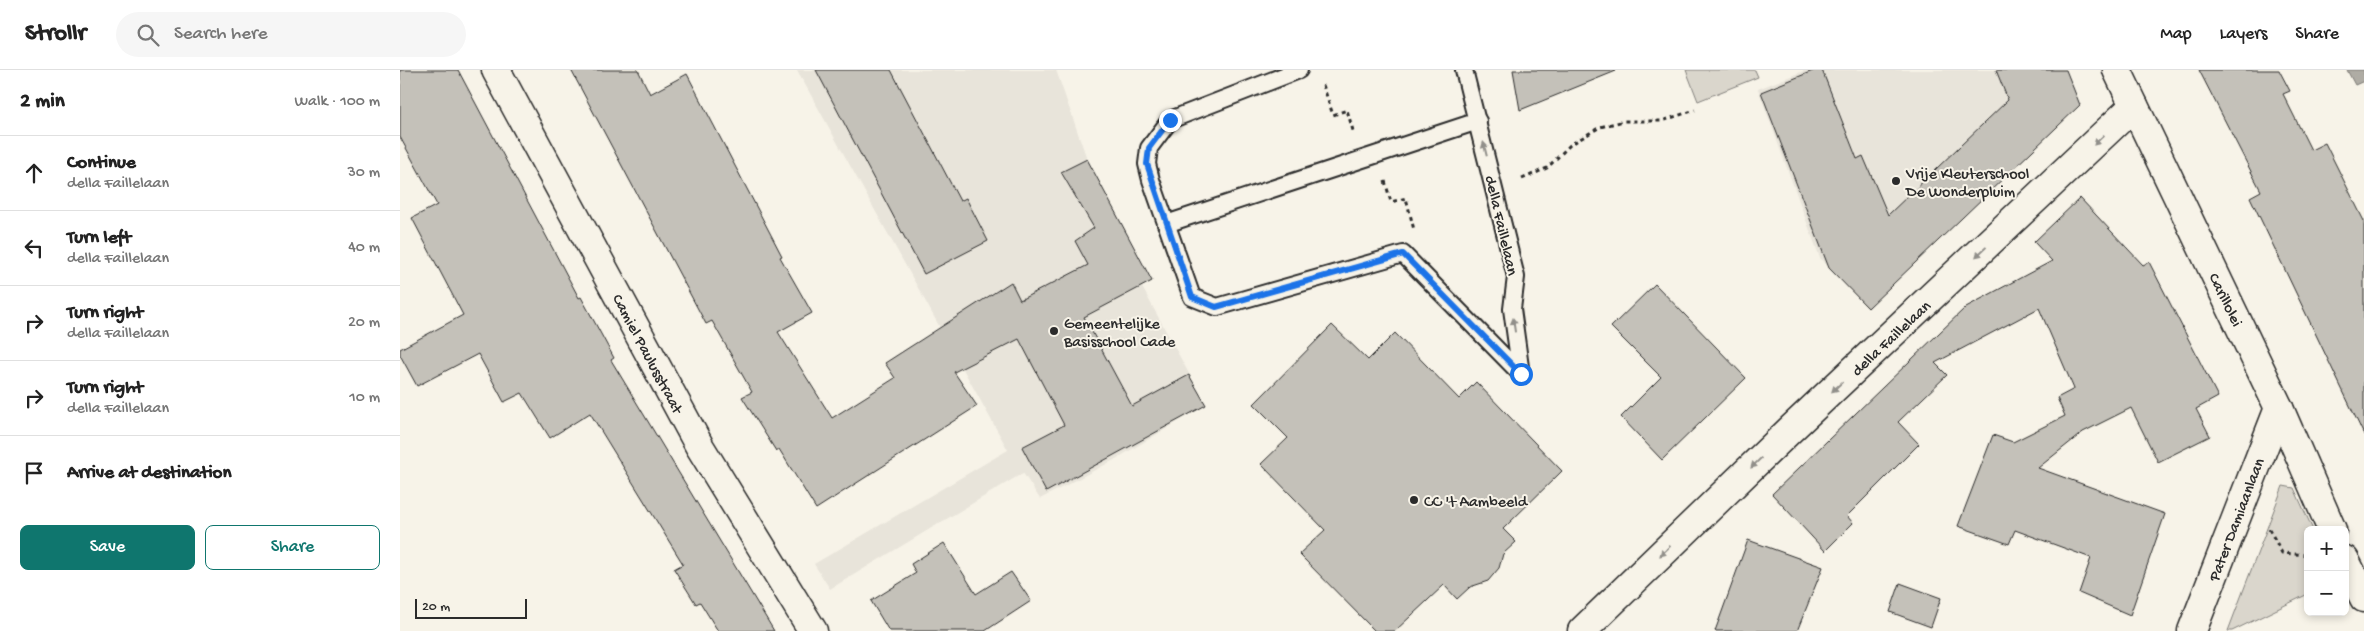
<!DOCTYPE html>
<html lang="en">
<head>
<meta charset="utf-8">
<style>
	:root { --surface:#fff; --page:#f6f6f6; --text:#222; --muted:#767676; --line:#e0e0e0; --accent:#0f766e }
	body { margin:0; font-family:"Gochi Hand",sans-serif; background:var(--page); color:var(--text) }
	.controls { position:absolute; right:15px; bottom:15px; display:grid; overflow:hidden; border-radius:8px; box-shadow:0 2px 8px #0003 }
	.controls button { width:45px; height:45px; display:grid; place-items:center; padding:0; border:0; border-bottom:1px solid var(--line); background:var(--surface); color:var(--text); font:25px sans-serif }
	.scale { position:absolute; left:15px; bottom:12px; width:112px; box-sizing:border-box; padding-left:5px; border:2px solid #2b2b2b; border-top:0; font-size:14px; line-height:18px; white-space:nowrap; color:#2b2b2b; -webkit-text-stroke:4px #f7f3e8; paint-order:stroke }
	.stop { position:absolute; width:15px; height:15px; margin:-11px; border:4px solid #1a73e8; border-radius:50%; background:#fff }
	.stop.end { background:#1a73e8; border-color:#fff; box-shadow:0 1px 5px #0008 }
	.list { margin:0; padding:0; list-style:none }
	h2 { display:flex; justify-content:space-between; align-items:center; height:65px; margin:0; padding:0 20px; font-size:21px }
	h2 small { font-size:16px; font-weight:400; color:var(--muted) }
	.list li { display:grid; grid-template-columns:32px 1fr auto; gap:15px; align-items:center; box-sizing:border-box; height:75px; padding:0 20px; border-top:1px solid var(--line) }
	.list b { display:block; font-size:19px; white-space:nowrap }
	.list p { margin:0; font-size:16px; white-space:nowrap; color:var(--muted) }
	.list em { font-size:16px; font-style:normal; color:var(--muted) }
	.actions { display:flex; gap:10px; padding:15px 20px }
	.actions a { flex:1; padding:11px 0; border:1px solid var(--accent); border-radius:8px; text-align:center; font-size:18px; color:var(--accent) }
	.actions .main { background:var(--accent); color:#fff }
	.icon { flex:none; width:28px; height:28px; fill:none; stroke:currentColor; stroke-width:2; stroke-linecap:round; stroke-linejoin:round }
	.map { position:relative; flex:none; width:1964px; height:561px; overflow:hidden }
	header { display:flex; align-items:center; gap:30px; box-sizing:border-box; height:70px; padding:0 25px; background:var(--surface); border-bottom:1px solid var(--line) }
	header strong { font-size:24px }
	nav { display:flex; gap:28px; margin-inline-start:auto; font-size:18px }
	.search { width:350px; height:45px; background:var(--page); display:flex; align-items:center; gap:12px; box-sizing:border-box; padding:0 18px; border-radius:28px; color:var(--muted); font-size:19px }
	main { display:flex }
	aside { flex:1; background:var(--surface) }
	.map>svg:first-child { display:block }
</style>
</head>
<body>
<header>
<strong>Strollr</strong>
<div class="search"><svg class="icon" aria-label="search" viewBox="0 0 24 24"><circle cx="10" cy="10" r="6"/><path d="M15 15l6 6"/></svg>Search here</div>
<nav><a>Map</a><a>Layers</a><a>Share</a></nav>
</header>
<main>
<aside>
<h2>2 min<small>Walk · 100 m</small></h2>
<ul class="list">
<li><svg class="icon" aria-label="ahead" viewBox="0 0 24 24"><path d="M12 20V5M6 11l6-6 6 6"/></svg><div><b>Continue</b><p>della Faillelaan</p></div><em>30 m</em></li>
<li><svg class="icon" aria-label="left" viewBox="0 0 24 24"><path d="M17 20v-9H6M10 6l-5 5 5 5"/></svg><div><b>Turn left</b><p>della Faillelaan</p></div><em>40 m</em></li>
<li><svg class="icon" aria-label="right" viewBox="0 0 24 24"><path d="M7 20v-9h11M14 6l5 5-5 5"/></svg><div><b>Turn right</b><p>della Faillelaan</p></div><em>20 m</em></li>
<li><svg class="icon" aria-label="right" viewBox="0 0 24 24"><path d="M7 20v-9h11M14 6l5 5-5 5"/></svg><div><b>Turn right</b><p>della Faillelaan</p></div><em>10 m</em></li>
<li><svg class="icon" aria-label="arrive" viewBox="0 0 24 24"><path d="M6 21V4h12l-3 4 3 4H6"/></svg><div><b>Arrive at destination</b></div></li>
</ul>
<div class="actions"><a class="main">Save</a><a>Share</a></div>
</aside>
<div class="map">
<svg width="1964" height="561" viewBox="0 0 1964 561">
	<rect width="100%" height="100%" fill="#f7f3e8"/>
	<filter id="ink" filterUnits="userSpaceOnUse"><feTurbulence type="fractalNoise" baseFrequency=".02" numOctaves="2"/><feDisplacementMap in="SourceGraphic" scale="10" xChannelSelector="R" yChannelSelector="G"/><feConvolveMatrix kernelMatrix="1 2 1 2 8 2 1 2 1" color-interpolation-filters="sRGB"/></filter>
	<g filter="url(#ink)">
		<g fill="#e8e4da">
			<polygon points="397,0 656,0 687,89 752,211 742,217 806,335 714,390 640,429 623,403 430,519 414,494 608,380"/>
			<polygon points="1406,0 1666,0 1680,35 1468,238 1420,188 1358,19"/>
		</g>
		<g fill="#dad6cc" stroke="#82807c">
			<polygon points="1286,0 1355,0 1358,7 1298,31"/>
			<polygon points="1883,416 1894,418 1913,460 1908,460 1908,524 1832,561 1828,561"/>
		</g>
		<polygon fill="#afaca4" stroke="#7a7874" points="1947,0 1964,0 1964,11 1955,15"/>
		<g fill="#c4c1b9" stroke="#2b2b2b">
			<polygon points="0,0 58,0 179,228 181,227 214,288 211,290 374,561 318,561 300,532 296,534 274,499 283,494 190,343 150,368 122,323 104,332 78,284 17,316 0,285 0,279 63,245 12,148 37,135 0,67"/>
			<polygon points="171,0 238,0 250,24 287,4 382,186 380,187 412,243 378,262 432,348 495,308 485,293 611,212 620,230 688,195 675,171 694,158 661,102 687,89 752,211 684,247 732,336 789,305 806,335 646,422 622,377 664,355 619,269 554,302 577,336 416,439 379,379 376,381 342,327 352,322 312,251 306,254"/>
			<polygon points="416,0 491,0 560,131 566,128 588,171 524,204"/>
			<polygon points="1113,0 1215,0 1216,1 1120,40"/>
			<polygon points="1415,0 1422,0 1457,89 1463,86 1488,145 1608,30 1596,0 1666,0 1680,35 1468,238 1429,198 1361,22"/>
			<polygon points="1799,0 1879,0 1890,21 1883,24 1911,80 1925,73 1964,151 1964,365 1850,127 1861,121"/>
			<polygon points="1680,128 1743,195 1749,192 1818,327 1796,339 1810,366 1758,392 1731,338 1683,362 1638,398 1765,444 1730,545 1679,523 1691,488 1615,460 1609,474 1558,456 1593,365 1613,372 1665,346 1657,328 1674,319 1639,238 1535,293 1547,305 1498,352 1519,374 1447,446 1453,453 1425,481 1372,424 1566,237 1652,191 1634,172"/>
			<polygon points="1255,214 1346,308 1262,390 1221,347 1261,307 1211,257"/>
			<polygon points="932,255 968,290 995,263 1059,329 1076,312 1162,401 1103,459 1116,472 1103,484 1099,498 1088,511 1070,517 1057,529 1044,515 995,561 975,561 899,484 925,460 861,394 888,368 854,334"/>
			<polygon points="1348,470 1423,497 1397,561 1315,561"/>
			<polygon points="544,473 576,524 611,502 631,531 585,561 489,561 471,531 516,503 511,494"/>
			<polygon points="1500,513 1541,528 1531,557 1490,542"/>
		</g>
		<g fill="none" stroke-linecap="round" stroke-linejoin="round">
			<g stroke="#2b2b2b" stroke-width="20">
				<g id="service">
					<polyline points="899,0 770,50 749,78 747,94 751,110 792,227 817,237 1003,184 1121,304"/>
					<polyline points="1064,0 1116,207 1112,239 1121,304"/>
					<polyline points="766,154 1078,51"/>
				</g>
			</g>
			<g stroke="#2b2b2b" stroke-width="31">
				<g id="minor">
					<polyline points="96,0 300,377 413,561"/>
					<polyline points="1717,0 1879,338 1932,460"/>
					<polyline points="1945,490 1964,528"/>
					<polyline points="1182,561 1391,359 1734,36"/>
					<polyline points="1792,561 1879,338"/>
				</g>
			</g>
			<g stroke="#2b2b2b" stroke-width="3" stroke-dasharray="4 4" stroke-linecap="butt">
				<polyline points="923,15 933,45 947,40 954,64"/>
				<polyline points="1122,109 1147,98 1170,75 1200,57 1224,51 1262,51 1295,40"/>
				<polyline points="985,111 991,132 1006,128 1014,160"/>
				<polyline points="1869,459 1882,483 1908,485"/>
			</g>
			<use href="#service" stroke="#f7f3e8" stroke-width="16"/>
			<use href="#minor" stroke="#f7f3e8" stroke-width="28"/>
		</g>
		<defs><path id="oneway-solid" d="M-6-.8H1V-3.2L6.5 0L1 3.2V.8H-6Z" transform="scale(1.25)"/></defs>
		<g fill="#918f8a">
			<use href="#oneway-solid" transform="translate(1699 70) rotate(135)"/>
			<use href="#oneway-solid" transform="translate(1085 79) rotate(-104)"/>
			<use href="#oneway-solid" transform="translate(1581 182) rotate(137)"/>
			<use href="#oneway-solid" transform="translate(1114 255) rotate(-98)"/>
			<use href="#oneway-solid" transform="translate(1437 317) rotate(137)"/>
			<use href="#oneway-solid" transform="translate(1356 393) rotate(136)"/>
			<use href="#oneway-solid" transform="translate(1265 481) rotate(136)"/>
		</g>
	</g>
	<g fill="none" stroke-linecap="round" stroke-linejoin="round" filter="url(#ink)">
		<polyline stroke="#1a73e8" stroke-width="6" points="770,50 749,78 747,94 792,227 816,237 1003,184 1121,304"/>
	</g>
	<g fill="#2b2b2b" stroke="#f7f3e8" stroke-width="2">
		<circle cx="1496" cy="111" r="5"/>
		<circle cx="654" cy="261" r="5"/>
		<circle cx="1014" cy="430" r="5"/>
	</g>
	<g text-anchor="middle" stroke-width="4" stroke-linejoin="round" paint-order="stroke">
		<g font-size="16" fill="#2b2b2b" stroke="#f7f3e8" text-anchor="start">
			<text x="1506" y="108">Vrije Kleuterschool<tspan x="1506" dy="18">De Wonderpluim</tspan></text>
			<text x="664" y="258">Gemeentelijke<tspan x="664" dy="18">Basisschool Cade</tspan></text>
			<text x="1024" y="436">CC 't Aambeeld</text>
		</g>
		<g font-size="16" fill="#2b2b2b" stroke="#f7f3e8">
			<text transform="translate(1103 155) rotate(77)" y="6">della Faillelaan</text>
			<text transform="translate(1827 229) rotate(64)" y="6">Carillolei</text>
			<text transform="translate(1490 267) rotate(-43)" y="6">della Faillelaan</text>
			<text transform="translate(249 283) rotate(62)" y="6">Camiel Paulusstraat</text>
			<text transform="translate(1835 449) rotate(-69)" y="6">Pater Damiaanlaan</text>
		</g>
	</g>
</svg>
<div class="controls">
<button>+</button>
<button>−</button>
</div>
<div class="scale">20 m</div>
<div class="stop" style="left:1121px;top:304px"></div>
<div class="stop end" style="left:770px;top:50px"></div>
</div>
</main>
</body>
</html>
